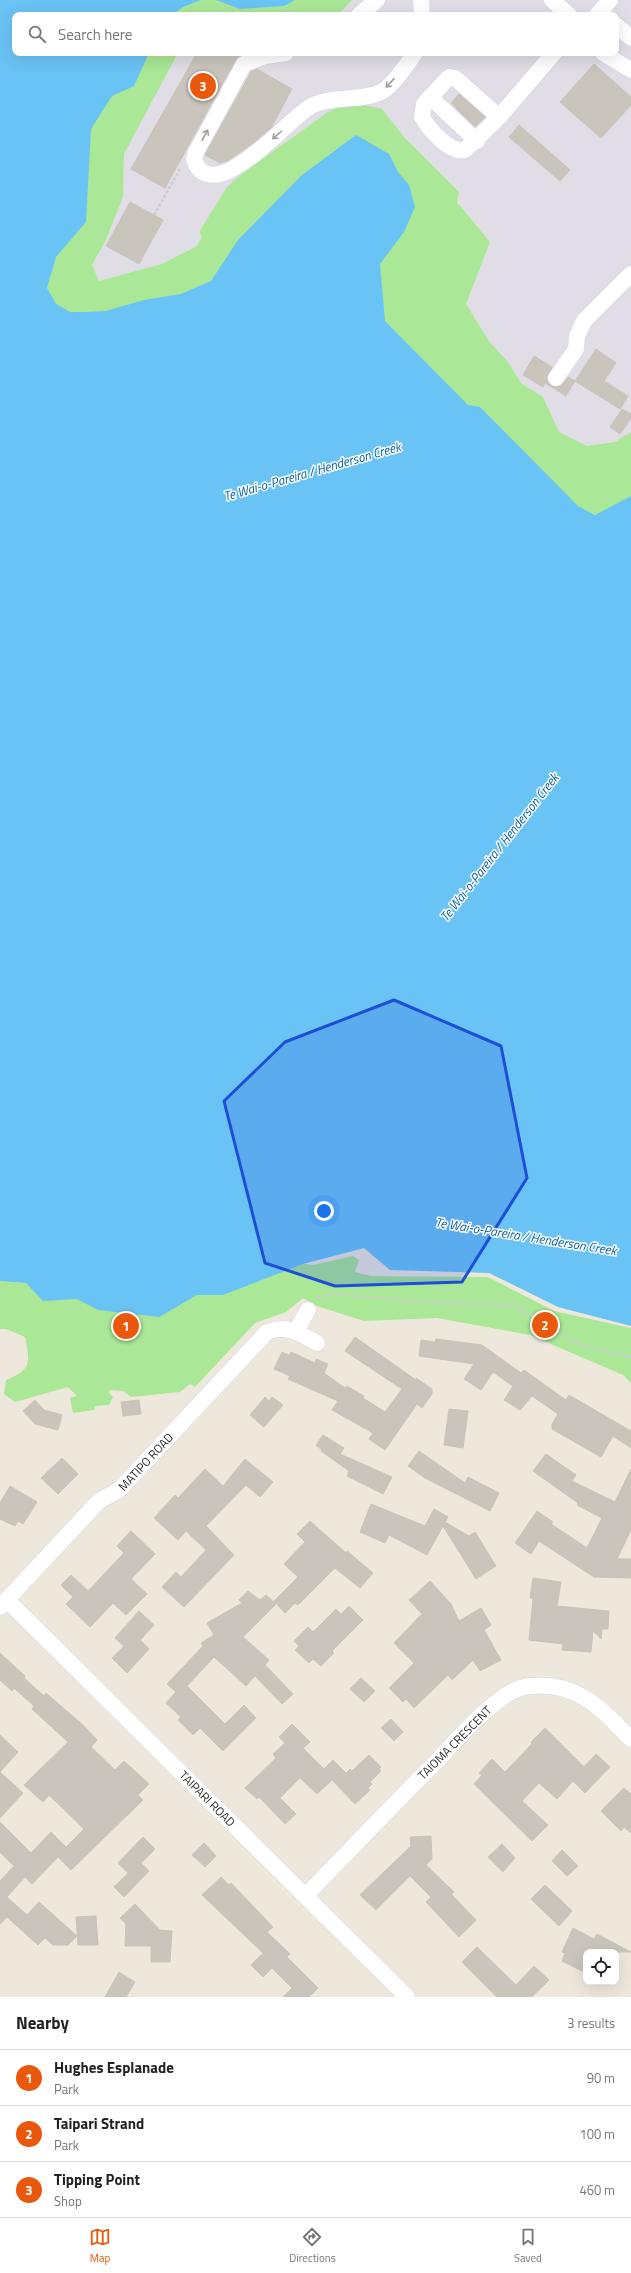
<!DOCTYPE html>
<html lang="en">
<head>
<meta charset="utf-8">
<style>
	:root { --surface:#fff; --page:#f2f2f2; --text:#222; --muted:#767676; --line:#e0e0e0; --accent:#ea580c }
	body { margin:0; font-family:"Titillium Web",sans-serif; background:var(--page); color:var(--text) }
	.controls { position:absolute; right:12px; bottom:12px; display:grid; overflow:hidden; border-radius:8px; box-shadow:0 4px 16px #0002 }
	.controls button { width:36px; height:36px; display:grid; place-items:center; padding:0; border:0; border-bottom:1px solid var(--line); background:var(--surface); color:var(--text); font:20px sans-serif }
	.you { position:absolute; left:324px; top:1211px; width:14px; height:14px; margin:-10px; border:3px solid #fff; border-radius:50%; background:#1a73e8; box-shadow:0 0 0 6px #1a73e833 }
	.badge { display:grid; place-items:center; width:26px; height:26px; border-radius:50%; background:var(--accent); color:#fff; font-size:13px; font-weight:700 }
	.pin { position:absolute; translate:-50% -50%; border:2px solid #fff; box-shadow:0 1px 4px #0006 }
	.list { margin:0; padding:0; list-style:none }
	h2 { display:flex; justify-content:space-between; align-items:center; height:52px; margin:0; padding:0 16px; font-size:17px }
	h2 small { font-size:13px; font-weight:400; color:var(--muted) }
	.list li { display:grid; grid-template-columns:26px 1fr auto; gap:12px; align-items:center; box-sizing:border-box; height:56px; padding:0 16px; border-top:1px solid var(--line) }
	.list b { display:block; font-size:15px; white-space:nowrap }
	.list p { margin:0; font-size:13px; white-space:nowrap; color:var(--muted) }
	.list em { font-size:13px; font-style:normal; color:var(--muted) }
	.icon { flex:none; width:22px; height:22px; fill:none; stroke:currentColor; stroke-width:2; stroke-linecap:round; stroke-linejoin:round }
	.map { position:relative; flex:none; width:631px; height:1997px; overflow:hidden }
	.search { position:absolute; background:var(--surface); box-shadow:0 4px 16px #0002; left:12px; right:12px; top:12px; height:44px; display:flex; align-items:center; gap:10px; box-sizing:border-box; padding:0 14px; border-radius:8px; color:var(--muted); font-size:15px }
	.sheet { height:220px; background:var(--surface) }
	nav { display:flex; justify-content:space-around; align-items:center; box-sizing:border-box; height:56px; border-top:1px solid var(--line); background:var(--surface); font-size:11px; color:var(--muted) }
	nav a { display:grid; justify-items:center; gap:2px }
	nav .on { color:var(--accent) }
	.map>svg:first-child { display:block }
</style>
</head>
<body>
<div class="map">
<svg width="631" height="1997" viewBox="0 0 631 1997">
	<rect width="100%" height="100%" fill="#eee8dc"/>
	<polygon fill="#e1dde6" points="352,0 631,0 631,453 587,446 559,433 543,397 521,383 508,362 489,341 466,304 490,242 382,109 343,105 328,112 243,173 227,187 199,232 202,236 197,246 162,264 99,282 92,266 105,242 123,197 124,154 178,53 616,53 616,15 338,15"/>
	<g fill="#aae796">
		<polygon points="0,0 352,0 338,15 15,15 15,53 178,53 124,154 123,197 105,242 92,265 99,281 162,264 197,246 202,236 199,232 227,187 243,173 328,112 343,105 356,103 382,109 406,139 459,192 457,202 490,242 466,304 489,341 508,362 521,383 543,397 559,432 587,446 615,442 631,432 631,578 595,515 578,506 60,417"/>
		<path d="M353 1256 359 1260 355 1272 371 1276 488 1277 554 1311 631 1328V1383L623 1375 530 1335 437 1318 364 1321 317 1306 303 1298 286 1312 255 1323 195 1387 190 1384 180 1392 131 1397 123 1391 110 1390 109 1393 113 1397 109 1405 95 1406 94 1410 73 1413 70 1398 77 1396 68 1387 15 1402 4 1394 6 1380C32 1369 30 1363 25 1337L6 1329H0V1281L26 1283 305 1264 313 1265Z"/>
	</g>
	<g fill="#6ac3f5">
		<polygon points="0,0 201,0 183,7 172,15 15,15 15,53 149,53 134,86 112,96 91,129 86,222 56,257 47,288 56,304 70,312 85,312 106,311 144,300 181,294 211,281 238,240 302,175 356,135 389,154 398,172 409,185 415,207 404,232 380,264 385,321 468,405 480,407 578,506 595,515 631,496 631,1326 558,1307 489,1273 390,1270 364,1248 303,1264 223,1295 197,1295 159,1317 98,1310 77,1299 43,1301 26,1283 0,1281"/>
		<polygon points="216,0 295,0 284,6 240,9"/>
	</g>
	<g fill="#c9c5bc" stroke="#c9c4b6">
		<polygon points="197,53 243,53 236,59 165,188 131,169"/>
		<polygon points="594,64 631,97 631,105 601,138 560,102"/>
		<polygon points="257,69 292,89 271,128 253,143 229,160 220,163 205,155 251,72"/>
		<polygon points="459,94 485,117 475,127 451,103"/>
		<polygon points="519,125 570,170 560,181 509,137"/>
		<polygon points="130,202 163,220 139,264 106,246"/>
		<polygon points="596,349 616,363 604,381 628,396 620,409 575,381"/>
		<polygon points="534,356 552,367 547,378 551,386 560,386 568,377 575,381 566,396 545,383 543,387 523,375"/>
		<polygon points="622,409 631,414 631,418 620,434 610,427"/>
		<polygon points="355,1337 416,1380 416,1378 432,1389 432,1394 422,1408 417,1404 385,1450 369,1439 373,1433 332,1410 338,1401 288,1379 290,1376 274,1369 282,1352 289,1355 291,1352 315,1363 316,1359 328,1364 324,1373 345,1388 347,1386 364,1396 363,1398 385,1412 402,1389 345,1351"/>
		<polygon points="436,1339 482,1345 521,1373 524,1370 566,1400 569,1395 631,1431 631,1448 613,1436 601,1457 552,1429 552,1424 558,1414 532,1396 520,1410 504,1400 513,1386 493,1372 481,1390 464,1379 474,1364 419,1356 421,1340 435,1342"/>
		<polygon points="265,1397 269,1401 272,1397 283,1405 264,1427 250,1415"/>
		<polygon points="35,1400 44,1410 62,1415 58,1430 35,1424 23,1411"/>
		<polygon points="139,1400 141,1414 123,1416 121,1402"/>
		<polygon points="449,1409 468,1411 463,1448 444,1445"/>
		<polygon points="323,1435 344,1448 340,1454 392,1477 383,1494 347,1476 349,1471 321,1451 322,1450 316,1445"/>
		<polygon points="419,1451 465,1483 468,1477 499,1493 490,1511 425,1478 408,1466"/>
		<polygon points="546,1454 576,1475 572,1481 615,1502 631,1469 631,1530 617,1559 631,1559 631,1578 594,1577 539,1541 531,1554 515,1543 537,1511 553,1522 551,1524 587,1548 602,1518 577,1505 578,1503 533,1471"/>
		<polygon points="62,1458 78,1474 58,1494 41,1478"/>
		<polygon points="245,1459 273,1482 260,1497 246,1485 206,1526 234,1555 184,1607 162,1587 176,1572 181,1577 206,1550 186,1531 178,1540 154,1518 175,1495 178,1498 205,1469 223,1486"/>
		<polygon points="10,1486 37,1502 23,1524 18,1521 15,1526 0,1519 0,1503"/>
		<polygon points="371,1504 425,1526 434,1509 448,1517 445,1522 469,1536 475,1532 496,1566 476,1579 443,1526 427,1555 389,1535 385,1543 360,1532"/>
		<polygon points="310,1521 346,1553 347,1551 373,1573 360,1588 335,1568 298,1605 295,1603 285,1613 274,1601 298,1577 284,1564 305,1542 297,1534"/>
		<polygon points="131,1531 155,1554 131,1579 147,1594 126,1615 113,1603 90,1627 66,1604 73,1597 61,1585 71,1575 88,1591 124,1553 117,1546"/>
		<polygon points="533,1578 561,1582 557,1606 609,1611 608,1629 602,1629 601,1639 593,1631 591,1652 562,1650 563,1644 529,1640 533,1598 530,1598"/>
		<polygon points="430,1581 451,1604 459,1621 481,1608 491,1625 484,1630 501,1660 480,1671 473,1660 452,1680 448,1675 414,1708 406,1699 403,1702 389,1688 414,1663 394,1643 422,1614 409,1600"/>
		<polygon points="248,1591 260,1600 266,1595 276,1604 243,1637 269,1660 265,1665 293,1694 282,1704 255,1676 246,1686 214,1657 187,1686 225,1724 244,1705 256,1718 223,1751 200,1728 193,1735 178,1720 181,1717 166,1703 176,1692 167,1684 203,1646 201,1643 214,1635 207,1623 242,1603 239,1600"/>
		<polygon points="349,1606 363,1620 332,1651 334,1653 321,1666 313,1659 309,1663 295,1650 299,1646 294,1641 308,1627 313,1632 336,1609 341,1614"/>
		<polygon points="139,1611 154,1625 140,1640 149,1649 127,1673 112,1658 124,1646 115,1638"/>
		<polygon points="0,1653 25,1676 24,1678 44,1696 46,1693 84,1726 97,1740 91,1747 115,1770 124,1761 149,1784 138,1795 143,1800 71,1870 58,1857 32,1884 25,1877 7,1897 27,1915 39,1902 77,1936 68,1945 53,1945 45,1938 38,1945 7,1917 0,1924 0,1881 14,1866 0,1852 0,1822 31,1853 51,1832 66,1847 84,1829 49,1795 43,1802 24,1785 68,1742 32,1709 34,1706 14,1688 12,1691 0,1680"/>
		<polygon points="361,1678 375,1691 364,1702 350,1689"/>
		<polygon points="391,1719 403,1732 394,1741 381,1728"/>
		<polygon points="292,1724 310,1742 303,1748 324,1769 333,1760 346,1773 350,1769 352,1771 369,1755 381,1767 379,1769 381,1771 370,1782 372,1784 368,1788 370,1790 355,1804 332,1780 317,1794 300,1778 280,1798 296,1814 285,1824 259,1797 257,1799 245,1788 276,1758 273,1754 285,1743 279,1737"/>
		<polygon points="545,1728 584,1767 596,1754 610,1767 585,1793 573,1781 557,1799 539,1783 522,1801 548,1825 532,1841 474,1784 482,1775 479,1773 492,1759 505,1772 532,1744 531,1742"/>
		<polygon points="0,1735 18,1752 0,1772"/>
		<polygon points="0,1772 23,1793 0,1818"/>
		<polygon points="624,1788 631,1794 631,1833 624,1827 621,1831 601,1811"/>
		<polygon points="431,1836 432,1859 426,1865 454,1892 451,1894 476,1920 459,1937 426,1902 431,1897 410,1876 376,1910 360,1895 411,1846 410,1837"/>
		<polygon points="143,1837 155,1849 141,1863 149,1871 124,1897 114,1887 128,1873 118,1863"/>
		<polygon points="204,1843 216,1856 205,1867 192,1855"/>
		<polygon points="502,1844 515,1858 503,1872 488,1857"/>
		<polygon points="562,1850 578,1866 567,1876 552,1861"/>
		<polygon points="221,1877 229,1885 231,1883 273,1927 267,1932 290,1954 287,1957 318,1988 309,1997 283,1997 292,1988 272,1968 263,1977 251,1965 263,1953 202,1895"/>
		<polygon points="545,1885 572,1911 559,1926 531,1899"/>
		<polygon points="135,1904 160,1930 172,1931 170,1962 151,1962 151,1946 125,1946 126,1924 120,1918"/>
		<polygon points="96,1916 98,1945 78,1945 76,1917"/>
		<polygon points="573,1928 594,1939 597,1934 631,1952 586,1952 586,1963 582,1971 562,1961 565,1953 562,1952"/>
		<polygon points="477,1947 516,1985 534,1966 549,1980 532,1997 497,1997 462,1962"/>
		<polygon points="119,1972 135,1982 126,1997 105,1997"/>
	</g>
	<g fill="none" stroke-linecap="round" stroke-linejoin="round">
		<g stroke="#d2d3e5" stroke-width="17">
			<g id="minor">
				<polyline points="421,0 422,15"/>
				<polyline points="552,0 569,15"/>
				<polyline points="359,15 377,0"/>
				<polyline points="597,15 610,0"/>
				<polyline points="616,25 631,38"/>
				<path d="M286 53 265 56 244 64 196 152 194 160C214 211 291 115 313 105 335 95 360 102 381 92 391 88 408 63 415 53"/>
				<polyline points="603,53 631,70"/>
				<polyline points="430,97 477,141"/>
				<path d="M499 117 455 78 449 77 424 104 422 117C429 129 450 154 465 150L499 117 554 53"/>
				<polyline points="556,378 576,349 577,336 584,321 631,274"/>
				<polyline points="296,1331 308,1310"/>
				<polyline points="7,1600 407,1997"/>
				<path d="M0 1607 99 1501 119 1490 267 1332C286 1324 301 1334 317 1343"/>
				<path d="M305 1896C347 1853 389 1809 432 1766 454 1743 475 1717 501 1699 509 1692 520 1687 531 1686 577 1681 602 1710 631 1739"/>
			</g>
		</g>
		<g stroke="#ccc" stroke-width="2.5" stroke-dasharray="3 2" stroke-linecap="butt">
			<polyline points="154,215 181,167"/>
			<polyline points="317,1298 331,1294 432,1302 515,1306 581,1345 631,1357"/>
		</g>
		<use href="#minor" stroke="#fff" stroke-width="16"/>
	</g>
	<defs><path id="oneway-shaft" d="M-6 0H5M1.5-3L5.5 0L1.5 3" fill="none" stroke-width="1.6" stroke-linecap="round" stroke-linejoin="round"/></defs>
	<g stroke="#a0a0a0">
		<use href="#oneway-shaft" transform="translate(390 83) rotate(133)"/>
		<use href="#oneway-shaft" transform="translate(205 135) rotate(-61)"/>
		<use href="#oneway-shaft" transform="translate(277 135) rotate(139)"/>
	</g>
	<path fill="#1d4ed8" fill-opacity="0.2" stroke="#1d4ed8" stroke-width="3" stroke-linejoin="round" d="M394 1000 501 1046 527 1178 462 1282 335 1286 265 1263 224 1101 285 1042Z"/>
	<g text-anchor="middle" stroke-width="3" stroke-linejoin="round" paint-order="stroke">
		<g font-size="12" fill="#2b2b2b" stroke="#fff">
			<text transform="translate(146 1462) rotate(-47)" y="4">MATIPO ROAD</text>
			<text transform="translate(455 1743) rotate(-45)" y="4">TAIOMA CRESCENT</text>
			<text transform="translate(207 1799) rotate(45)" y="4">TAIPARI ROAD</text>
		</g>
		<g font-size="13" font-style="italic" fill="#065fa4" stroke="#fff">
			<text transform="translate(312 471) rotate(-16)" y="5">Te Wai-o-Pareira / Henderson Creek</text>
			<text transform="translate(499 847) rotate(-52)" y="5">Te Wai-o-Pareira / Henderson Creek</text>
			<text transform="translate(526 1236) rotate(9)" y="5">Te Wai-o-Pareira / Henderson Creek</text>
		</g>
	</g>
</svg>
<div class="controls">
<button><svg class="icon" aria-label="locate" viewBox="0 0 24 24"><circle cx="12" cy="12" r="6"/><path d="M12 2v4M12 18v4M2 12h4M18 12h4"/></svg></button>
</div>
<div class="you"></div>
<div class="pin badge" style="left:126px;top:1326px">1</div>
<div class="pin badge" style="left:545px;top:1325px">2</div>
<div class="pin badge" style="left:203px;top:86px">3</div>
<div class="search"><svg class="icon" aria-label="search" viewBox="0 0 24 24"><circle cx="10" cy="10" r="6"/><path d="M15 15l6 6"/></svg>Search here</div>
</div>
<section class="sheet">
<h2>Nearby<small>3 results</small></h2>
<ul class="list">
<li><span class="badge">1</span><div><b>Hughes Esplanade</b><p>Park</p></div><em>90 m</em></li>
<li><span class="badge">2</span><div><b>Taipari Strand</b><p>Park</p></div><em>100 m</em></li>
<li><span class="badge">3</span><div><b>Tipping Point</b><p>Shop</p></div><em>460 m</em></li>
</ul>
</section>
<nav>
<a class="on"><svg class="icon" aria-label="map" viewBox="0 0 24 24"><path d="M3 6l6-2 6 2 6-2v14l-6 2-6-2-6 2zM9 4v14M15 6v14"/></svg>Map</a>
<a><svg class="icon" aria-label="directions" viewBox="0 0 24 24"><path d="M12 3l9 9-9 9-9-9zM9 14v-3h6M13 9l2 2-2 2"/></svg>Directions</a>
<a><svg class="icon" aria-label="saved" viewBox="0 0 24 24"><path d="M7 4h10v16l-5-4-5 4z"/></svg>Saved</a>
</nav>
</body>
</html>
